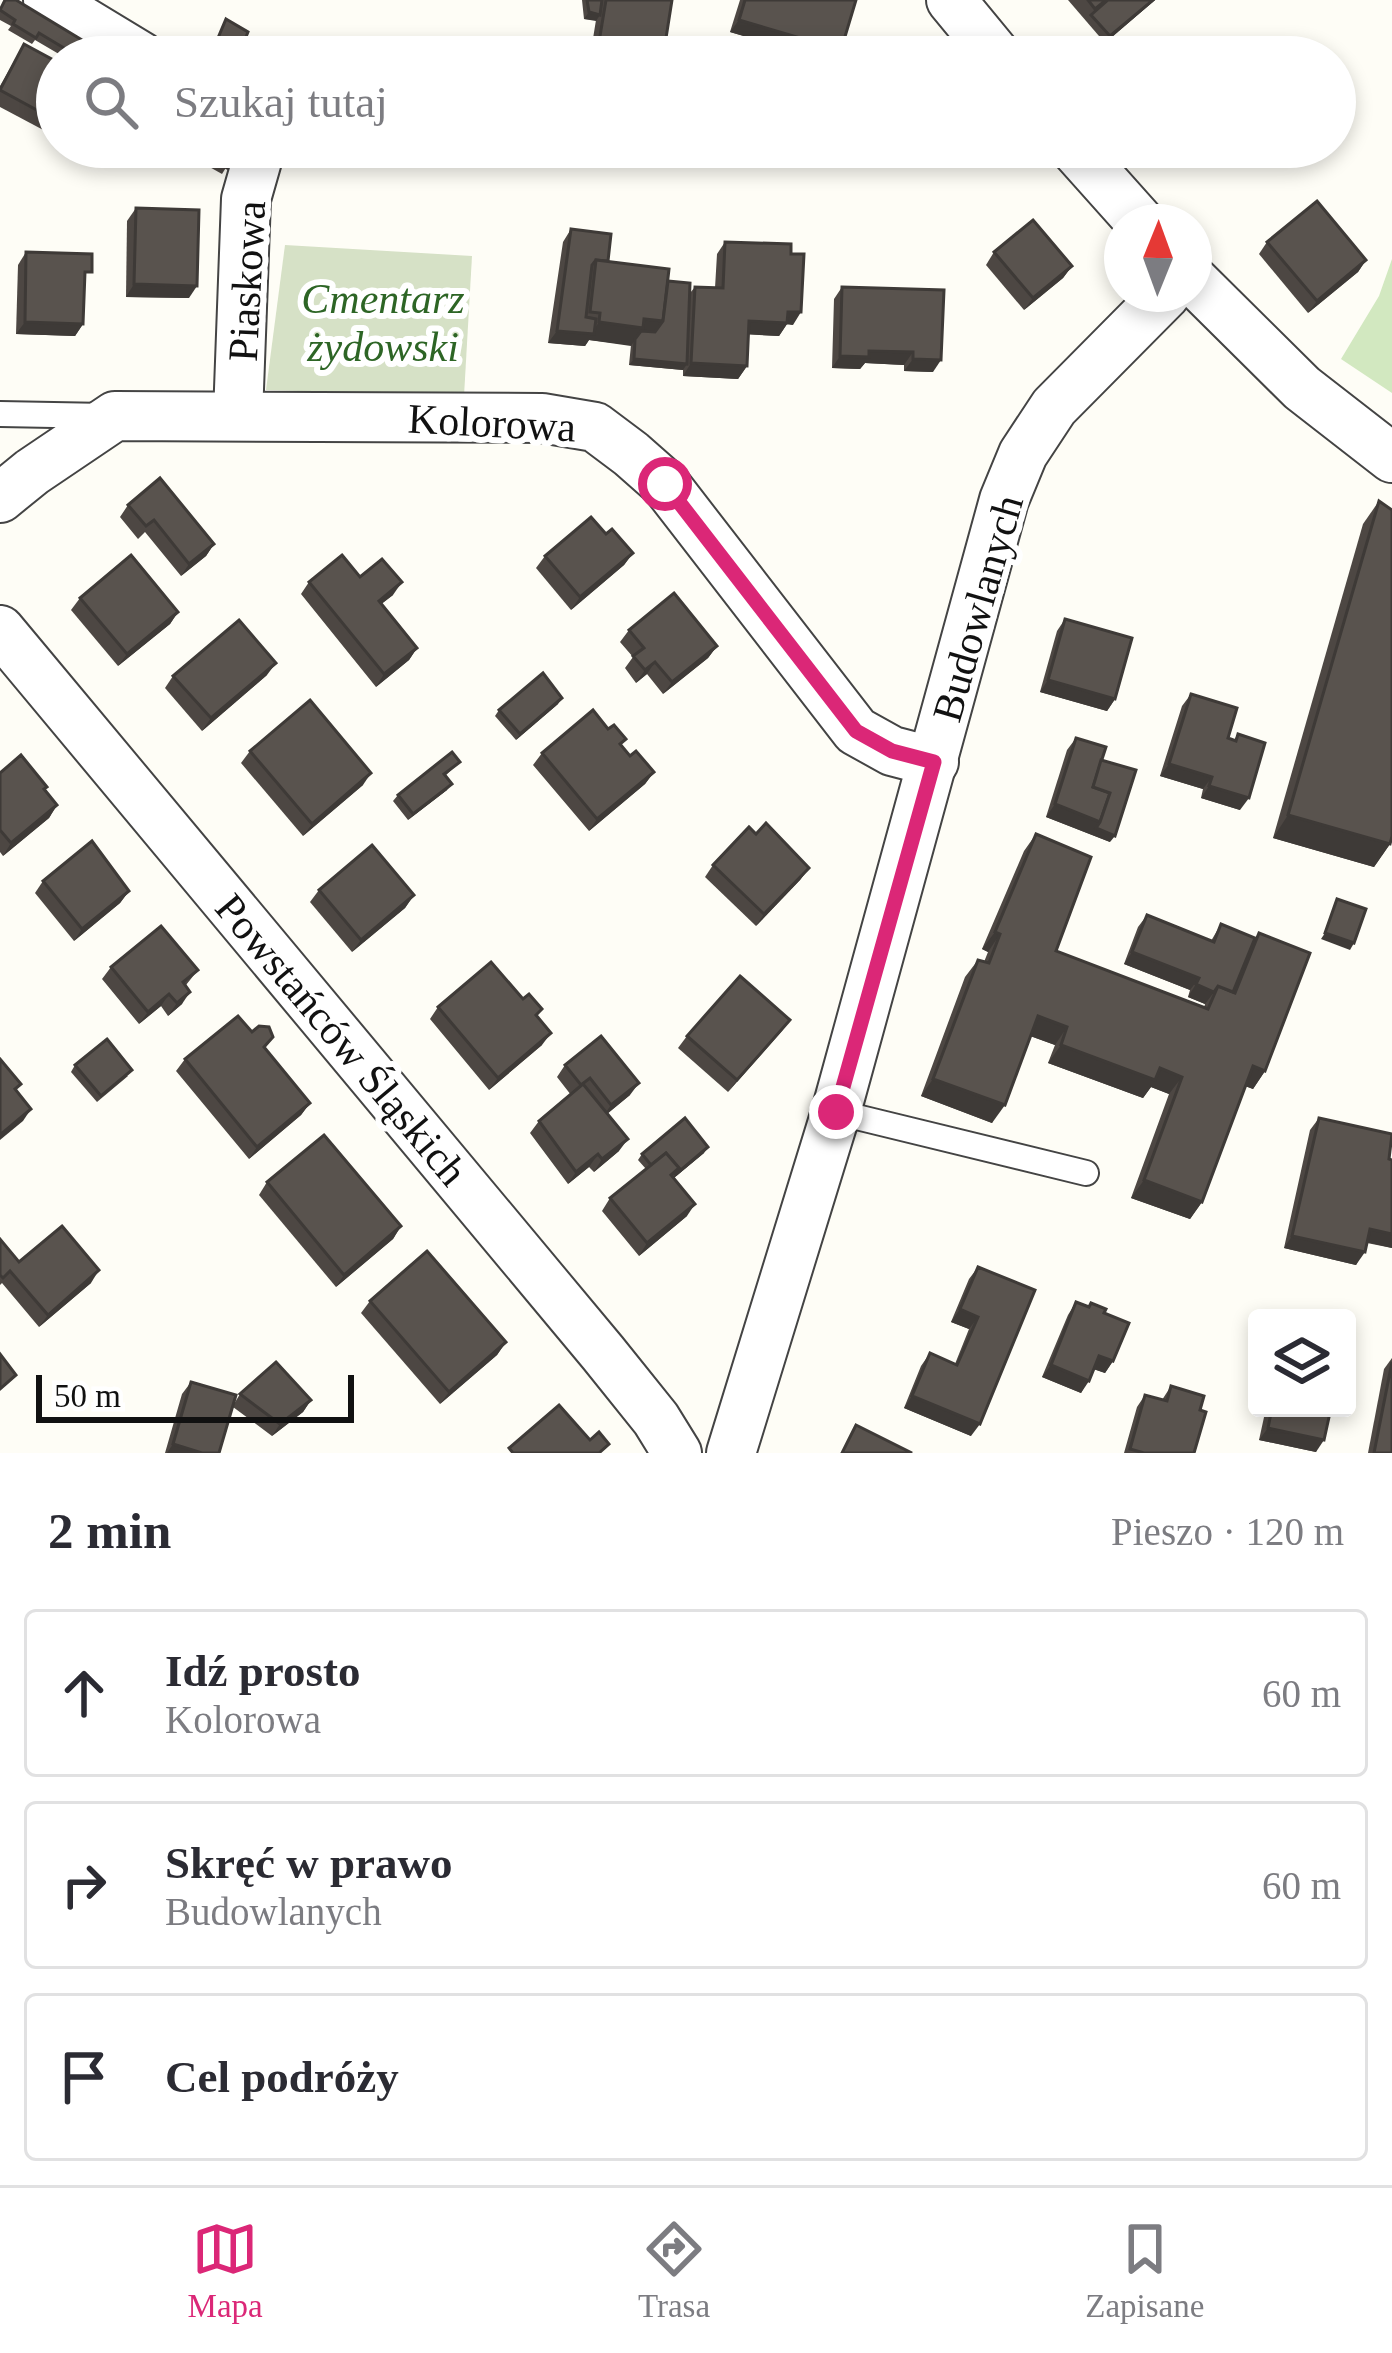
<!DOCTYPE html>
<html lang="pl">
<head>
<meta charset="utf-8">
<style>
	:root { --surface:#fff; --page:#f7f7f7; --text:#2b2b33; --muted:#7c7c81; --line:#e1e1e2; --accent:#db2777 }
	body { margin:0; font-family:"Times New Roman",serif; background:var(--page); color:var(--text) }
	.controls { position:absolute; right:36px; bottom:36px; display:grid; overflow:hidden; border-radius:12px; box-shadow:0 6px 18px #0003 }
	.controls button { width:108px; height:108px; display:grid; place-items:center; padding:0; border:0; border-bottom:3px solid var(--line); background:var(--surface); color:var(--text); font:60px sans-serif }
	.compass { position:absolute; left:1104px; top:204px; width:108px; height:108px; border-radius:50%; background:var(--surface); box-shadow:0 6px 18px #0003; rotate:1deg }
	.scale { position:absolute; left:36px; bottom:30px; width:318px; box-sizing:border-box; padding-left:12px; border:6px solid #111; border-top:0; font-size:33px; line-height:42px; white-space:nowrap; color:#111; -webkit-text-stroke:9px #fff; paint-order:stroke }
	.stop { position:absolute; width:36px; height:36px; margin:-27px; border:9px solid #db2777; border-radius:50%; background:#fff }
	.stop.end { background:#db2777; border-color:#fff; box-shadow:0 3px 12px #0008 }
	.list { margin:0; padding:0; list-style:none }
	h2 { display:flex; justify-content:space-between; align-items:center; height:156px; margin:0; padding:0 48px; font-size:51px }
	h2 small { font-size:39px; font-weight:400; color:var(--muted) }
	.list li { display:grid; grid-template-columns:78px 1fr auto; gap:36px; align-items:center; box-sizing:border-box; height:168px; margin:0 24px 24px; padding:0 24px; border:3px solid var(--line); border-radius:12px }
	.list b { display:block; font-size:45px; white-space:nowrap }
	.list p { margin:0; font-size:39px; white-space:nowrap; color:var(--muted) }
	.list em { font-size:39px; font-style:normal; color:var(--muted) }
	.icon { flex:none; width:66px; height:66px; fill:none; stroke:currentColor; stroke-width:2; stroke-linecap:round; stroke-linejoin:round }
	.map { position:relative; flex:none; width:1392px; height:1453px; overflow:hidden }
	.search { position:absolute; background:var(--surface); box-shadow:0 6px 18px #0003; left:36px; right:36px; top:36px; height:132px; display:flex; align-items:center; gap:30px; box-sizing:border-box; padding:0 42px; border-radius:66px; color:var(--muted); font-size:45px }
	.sheet { height:732px; background:var(--surface) }
	nav { display:flex; justify-content:space-around; align-items:center; box-sizing:border-box; height:168px; border-top:3px solid var(--line); background:var(--surface); font-size:33px; color:var(--muted) }
	nav a { display:grid; justify-items:center; gap:6px }
	nav .on { color:var(--accent) }
	.map>svg:first-child { display:block }
</style>
</head>
<body>
<div class="map">
<svg width="1392" height="1453" viewBox="0 0 1392 1453">
	<rect width="100%" height="100%" fill="#fefdf6"/>
	<polygon fill="#d2e8c0" points="1392,259 1392,393 1341,359 1379,296"/>
	<polygon fill="#d6e1c6" points="285,245 472,256 464,396 266,390"/>
	<g fill="none" stroke-linecap="round" stroke-linejoin="round">
		<g stroke="#444" stroke-width="28">
			<g id="service">
				<polyline points="0,414 107,416"/>
				<polyline points="836,1112 1086,1173"/>
			</g>
		</g>
		<g stroke="#444" stroke-width="52">
			<g id="minor">
				<polyline points="48,0 142,57"/>
				<polyline points="951,0 998,57"/>
				<polyline points="1073,147 1140,222"/>
				<polyline points="1194,281 1302,388 1392,458"/>
				<polyline points="238,416 246,199 258,157 256,147"/>
				<polyline points="0,498 32,472 115,416 542,418 595,427 631,454 665,484 856,731 892,751 934,762"/>
				<polyline points="0,630 603,1353 656,1419 677,1453"/>
				<polyline points="731,1453 836,1112 1004,500 1023,454 1054,407 1166,294"/>
			</g>
		</g>
		<use href="#service" stroke="#fff" stroke-width="24"/>
		<use href="#minor" stroke="#fff" stroke-width="48"/>
	</g>
	<g fill="#4d4743">
		<polygon points="582,0 672,0 663,57 590,57 596,20 584,19"/>
		<polygon points="740,0 856,0 841,50 836,57 814,57 730,32"/>
		<polygon points="1068,0 1155,0 1105,43"/>
		<polygon points="0,8 79,57 64,57 35,40 32,44 8,30 11,26 0,20"/>
		<polygon points="24,44 57,62 57,123 49,133 0,107 0,86"/>
		<polygon points="174,147 239,147 222,174"/>
		<polygon points="136,208 189,298 126,297 127,221"/>
		<polygon points="571,229 608,261 668,281 690,293 695,287 715,288 717,254 725,242 793,325 787,324 779,336 748,334 747,366 738,379 683,376 683,370 629,365 631,345 589,340 585,346 548,343 563,242"/>
		<polygon points="1267,242 1366,260 1358,272 1308,313 1259,254"/>
		<polygon points="26,252 83,324 75,336 16,334 18,265"/>
		<polygon points="994,252 1072,266 1063,278 1024,310 986,265"/>
		<polygon points="842,287 933,372 904,371 904,365 865,363 860,369 832,368 834,299"/>
		<polygon points="1379,501 1390,844 1374,867 1273,838 1363,524"/>
		<polygon points="128,505 214,544 206,556 181,576 145,532 138,539 120,517"/>
		<polygon points="606,534 633,553 624,565 571,610 536,568 545,556"/>
		<polygon points="360,577 393,595 381,604 417,648 409,660 376,687 301,594 309,582"/>
		<polygon points="80,598 178,612 170,624 118,666 71,610"/>
		<polygon points="1065,619 1115,699 1107,711 1040,692 1057,631"/>
		<polygon points="629,630 717,646 708,658 663,694 647,674 636,683 625,668 633,657 620,642"/>
		<polygon points="267,675 202,731 165,688 173,676"/>
		<polygon points="1191,694 1228,738 1234,740 1238,734 1240,810 1201,798 1203,789 1160,776 1182,706"/>
		<polygon points="558,704 516,740 495,716 499,710"/>
		<polygon points="1076,738 1101,760 1110,842 1046,817 1067,750"/>
		<polygon points="622,746 630,756 654,772 645,784 589,831 533,765 542,753"/>
		<polygon points="250,751 363,785 303,836 241,763"/>
		<polygon points="460,762 445,776 447,790 408,820 393,801 398,795"/>
		<polygon points="0,773 45,790 57,805 49,818 3,856 0,852"/>
		<polygon points="1036,834 1056,951 1204,1008 1205,1004 1188,997 1190,990 1124,964 1138,927 1147,915 1211,941 1221,924 1255,938 1259,933 1265,1071 1253,1089 1245,1086 1202,1202 1190,1219 1131,1198 1169,1094 1151,1087 1143,1098 1048,1063 1055,1045 1030,1036 992,1123 921,1096 965,977 978,960 984,962 988,952 982,949 1024,851"/>
		<polygon points="713,865 809,868 800,880 756,926 705,877"/>
		<polygon points="43,881 129,891 120,903 74,941 35,893"/>
		<polygon points="319,890 414,895 405,908 352,952 310,902"/>
		<polygon points="111,967 198,970 186,985 182,1004 168,1016 161,1006 139,1024 102,979"/>
		<polygon points="523,999 542,1009 537,1016 542,1045 489,1090 430,1019 438,1007"/>
		<polygon points="790,1020 728,1092 678,1048 687,1036"/>
		<polygon points="252,1032 273,1037 265,1048 310,1103 301,1115 249,1159 176,1071 185,1059"/>
		<polygon points="75,1065 128,1076 97,1102 71,1072"/>
		<polygon points="565,1065 630,1095 607,1114 619,1151 594,1172 589,1167 568,1184 530,1133 539,1121 571,1095 557,1077"/>
		<polygon points="1319,1118 1392,1160 1392,1248 1367,1243 1356,1265 1284,1248 1310,1130"/>
		<polygon points="704,1153 674,1178 687,1216 639,1256 602,1211 610,1198 646,1169 638,1160 642,1154"/>
		<polygon points="267,1182 401,1226 393,1239 336,1287 259,1195"/>
		<polygon points="0,1239 19,1262 91,1283 39,1327 2,1283 0,1285"/>
		<polygon points="978,1267 971,1436 904,1408 921,1366 930,1353 955,1364 969,1329 951,1322 969,1279"/>
		<polygon points="370,1301 506,1342 497,1355 440,1404 361,1313"/>
		<polygon points="1076,1302 1104,1313 1113,1361 1105,1373 1094,1369 1081,1393 1042,1377 1068,1315"/>
		<polygon points="1392,1358 1392,1453 1368,1453 1384,1369"/>
		<polygon points="191,1382 234,1404 240,1394 311,1400 303,1412 272,1436 233,1407 219,1453 165,1453 182,1394"/>
		<polygon points="1171,1386 1194,1453 1124,1453 1137,1407 1145,1395 1162,1400"/>
		<polygon points="1266,1408 1331,1408 1316,1452 1259,1440"/>
	</g>
	<g fill="#3e3a37">
		<polygon points="1153,0 1155,0 1105,43 1110,36"/>
		<polygon points="589,12 600,15 596,21 584,19"/>
		<polygon points="739,20 841,50 836,57 814,57 730,32"/>
		<polygon points="1366,260 1358,272 1308,313 1317,301"/>
		<polygon points="1072,266 1063,278 1024,310 1033,298"/>
		<polygon points="134,284 197,286 189,298 126,297"/>
		<polygon points="788,312 801,312 793,325 787,324 779,336 740,334 749,321"/>
		<polygon points="644,319 663,321 650,338 637,337 631,346 589,340 585,346 548,343 557,331 591,334 599,322"/>
		<polygon points="25,322 83,324 75,336 16,334"/>
		<polygon points="869,351 913,352 904,365 865,363 860,369 832,368 840,356"/>
		<polygon points="634,359 687,364 683,370 629,365"/>
		<polygon points="913,359 941,360 933,372 904,371"/>
		<polygon points="691,363 747,366 738,379 683,376"/>
		<polygon points="214,544 206,556 181,576 189,564"/>
		<polygon points="633,553 624,565 571,610 580,597"/>
		<polygon points="402,582 393,595 370,613 379,601"/>
		<polygon points="178,612 170,624 118,666 127,654"/>
		<polygon points="717,646 708,658 663,694 672,682"/>
		<polygon points="417,648 409,660 376,687 384,674"/>
		<polygon points="655,662 647,674 636,683 645,670"/>
		<polygon points="276,663 267,675 202,731 211,718"/>
		<polygon points="1048,680 1115,699 1107,711 1040,692"/>
		<polygon points="562,698 558,704 516,740 520,734"/>
		<polygon points="1169,764 1212,777 1203,789 1160,776"/>
		<polygon points="654,772 645,784 589,831 597,819"/>
		<polygon points="371,773 363,785 303,836 312,824"/>
		<polygon points="452,784 447,790 408,820 413,814"/>
		<polygon points="1209,786 1249,798 1240,810 1201,798"/>
		<polygon points="1055,804 1100,822 1115,836 1110,842 1046,817"/>
		<polygon points="57,805 49,818 3,856 11,843"/>
		<polygon points="1288,815 1390,844 1374,867 1273,838"/>
		<polygon points="809,868 800,880 756,926 764,914"/>
		<polygon points="129,891 120,903 74,941 82,929"/>
		<polygon points="414,895 405,908 352,952 361,940"/>
		<polygon points="995,932 1000,934 988,952 982,949"/>
		<polygon points="1325,933 1354,943 1350,950 1321,939"/>
		<polygon points="1132,952 1199,978 1190,990 1124,964"/>
		<polygon points="1196,984 1214,992 1205,1004 1188,997"/>
		<polygon points="190,992 182,1004 168,1016 177,1003"/>
		<polygon points="169,994 161,1006 139,1024 148,1012"/>
		<polygon points="1038,1016 1067,1027 1055,1045 1025,1034"/>
		<polygon points="790,1020 781,1032 728,1092 737,1080"/>
		<polygon points="551,1033 542,1045 489,1090 498,1078"/>
		<polygon points="1061,1045 1160,1068 1182,1077 1169,1094 1151,1087 1143,1098 1048,1063"/>
		<polygon points="1253,1066 1265,1071 1253,1089 1240,1084"/>
		<polygon points="933,1079 1005,1105 992,1123 921,1096"/>
		<polygon points="639,1083 630,1095 602,1118 611,1105"/>
		<polygon points="310,1103 301,1115 249,1159 257,1147"/>
		<polygon points="31,1109 23,1121 0,1140 0,1135"/>
		<polygon points="628,1139 619,1151 594,1172 602,1159"/>
		<polygon points="708,1147 704,1153 670,1181 675,1175"/>
		<polygon points="598,1154 589,1167 568,1184 576,1172"/>
		<polygon points="1144,1180 1202,1202 1190,1219 1131,1198"/>
		<polygon points="695,1204 687,1216 639,1256 647,1243"/>
		<polygon points="401,1226 393,1239 336,1287 344,1275"/>
		<polygon points="1370,1229 1392,1234 1392,1248 1362,1241"/>
		<polygon points="1292,1236 1365,1252 1356,1265 1284,1248"/>
		<polygon points="99,1270 91,1283 39,1327 48,1315"/>
		<polygon points="960,1309 978,1317 969,1329 951,1322"/>
		<polygon points="506,1342 497,1355 440,1404 449,1392"/>
		<polygon points="1099,1356 1113,1361 1105,1373 1090,1368"/>
		<polygon points="1051,1365 1089,1381 1081,1393 1042,1377"/>
		<polygon points="912,1396 980,1424 971,1436 904,1408"/>
		<polygon points="311,1400 303,1412 272,1436 280,1424"/>
		<polygon points="1268,1428 1324,1440 1316,1452 1259,1440"/>
		<polygon points="173,1444 202,1453 167,1453"/>
	</g>
	<g fill="#59534e" stroke="#3e3a37" stroke-width="3">
		<polygon points="5,0 16,0 87,43 79,57 39,33 36,38 13,24 15,20 0,10"/>
		<polygon points="587,0 602,0 600,15 589,12"/>
		<polygon points="606,0 672,0 663,57 618,57 597,54"/>
		<polygon points="745,0 856,0 841,50 739,20"/>
		<polygon points="1088,0 1106,0 1095,9"/>
		<polygon points="1108,0 1153,0 1110,36 1091,15"/>
		<polygon points="226,19 248,32 238,57 210,57"/>
		<polygon points="1203,40 1219,57 1184,57"/>
		<polygon points="24,44 57,62 57,121 0,90"/>
		<polygon points="222,147 239,147 227,168 213,160"/>
		<polygon points="1317,201 1366,260 1317,301 1267,242"/>
		<polygon points="136,208 199,210 197,286 134,284"/>
		<polygon points="1033,220 1072,266 1033,298 994,252"/>
		<polygon points="571,229 611,234 608,261 596,260 592,265 586,317 596,319 594,334 557,331"/>
		<polygon points="725,242 791,244 791,254 804,254 801,312 788,312 787,323 749,321 747,366 691,363 695,287 723,288"/>
		<polygon points="26,252 92,254 92,272 85,272 83,324 25,322"/>
		<polygon points="596,260 669,269 663,321 644,319 643,328 599,322 600,313 590,312"/>
		<polygon points="668,281 690,283 687,364 634,359 635,339 641,331 655,332 663,321"/>
		<polygon points="842,287 944,290 941,360 913,359 913,352 869,351 869,357 840,356"/>
		<polygon points="160,478 214,544 189,564 154,520 146,526 128,505"/>
		<polygon points="1379,501 1392,510 1392,836 1390,844 1288,815"/>
		<polygon points="591,517 606,534 612,529 633,553 580,597 545,556"/>
		<polygon points="131,555 178,612 127,654 80,598"/>
		<polygon points="342,555 360,577 382,559 402,582 379,601 417,648 384,674 309,582"/>
		<polygon points="674,593 717,646 672,682 655,662 645,670 633,656 644,648 629,630"/>
		<polygon points="1065,619 1132,638 1115,699 1048,680"/>
		<polygon points="239,620 276,663 211,718 173,676"/>
		<polygon points="543,673 562,698 520,734 499,710"/>
		<polygon points="1191,694 1237,708 1228,738 1236,741 1238,734 1265,743 1249,798 1209,786 1212,777 1169,764"/>
		<polygon points="310,700 371,773 312,824 250,751"/>
		<polygon points="593,710 608,729 614,725 626,739 620,744 630,756 636,751 654,772 597,819 542,753"/>
		<polygon points="1076,738 1106,747 1093,787 1110,793 1100,822 1055,804"/>
		<polygon points="452,752 460,762 444,774 452,784 413,814 398,795"/>
		<polygon points="21,755 47,787 44,789 57,805 11,843 0,830 0,773"/>
		<polygon points="1101,760 1136,770 1115,836 1096,828 1100,822 1110,793 1093,787"/>
		<polygon points="766,823 809,868 764,914 713,865 749,827 756,834"/>
		<polygon points="1036,834 1091,857 1056,951 1208,1009 1218,986 1235,993 1259,933 1310,953 1265,1071 1253,1066 1202,1202 1144,1180 1182,1077 1160,1068 1155,1080 1061,1045 1067,1027 1038,1016 1005,1105 933,1079 978,960 989,963 1000,934 995,932"/>
		<polygon points="92,841 129,891 82,929 43,881"/>
		<polygon points="372,845 414,895 361,940 319,890"/>
		<polygon points="1337,899 1366,909 1354,943 1325,933"/>
		<polygon points="1147,915 1214,942 1221,924 1255,938 1233,992 1218,986 1214,992 1196,984 1199,978 1132,952"/>
		<polygon points="161,926 198,970 183,982 190,992 177,1003 169,994 148,1012 111,967"/>
		<polygon points="491,962 523,999 529,994 542,1009 536,1015 551,1033 498,1078 438,1007"/>
		<polygon points="740,976 790,1020 737,1080 687,1036"/>
		<polygon points="238,1016 252,1032 259,1026 269,1027 273,1037 264,1047 310,1103 257,1147 185,1059"/>
		<polygon points="601,1036 639,1083 611,1105 590,1078 581,1085 565,1065"/>
		<polygon points="107,1039 132,1070 101,1096 75,1065"/>
		<polygon points="0,1059 21,1084 15,1089 31,1109 0,1135"/>
		<polygon points="583,1084 628,1139 602,1159 598,1154 576,1172 539,1121"/>
		<polygon points="685,1118 708,1147 675,1175 679,1168 666,1153 651,1165 642,1154"/>
		<polygon points="1319,1118 1392,1134 1389,1159 1392,1160 1392,1234 1370,1229 1365,1252 1292,1236"/>
		<polygon points="324,1135 401,1226 344,1275 267,1182"/>
		<polygon points="666,1153 679,1168 671,1175 695,1204 647,1243 610,1198"/>
		<polygon points="62,1226 99,1270 48,1315 10,1271 3,1278 0,1275 0,1239 19,1262"/>
		<polygon points="427,1251 506,1342 449,1392 370,1301"/>
		<polygon points="978,1267 1035,1290 980,1424 912,1396 930,1353 957,1365 978,1317 960,1309"/>
		<polygon points="1076,1302 1089,1307 1091,1303 1106,1309 1104,1313 1129,1323 1113,1361 1099,1356 1089,1381 1051,1365"/>
		<polygon points="0,1354 16,1375 0,1389"/>
		<polygon points="276,1362 311,1400 280,1424 240,1394"/>
		<polygon points="1392,1362 1392,1453 1374,1453"/>
		<polygon points="191,1382 236,1395 219,1453 202,1453 173,1444"/>
		<polygon points="1171,1386 1204,1396 1200,1410 1206,1412 1194,1453 1144,1453 1130,1449 1145,1395 1167,1401"/>
		<polygon points="559,1405 590,1440 599,1432 609,1444 599,1453 513,1453 509,1448"/>
		<polygon points="1272,1408 1331,1408 1324,1440 1268,1428"/>
		<polygon points="856,1425 912,1453 842,1453"/>
	</g>
	<g fill="none" stroke-linecap="round" stroke-linejoin="round">
		<polyline stroke="#db2777" stroke-width="15" points="665,484 856,731 892,751 934,762 836,1112"/>
	</g>
	<g text-anchor="middle" stroke-width="12" stroke-linejoin="round" paint-order="stroke">
		<g font-size="42" fill="#111" stroke="#fff">
			<text transform="translate(246 281) rotate(-87)" y="15">Piaskowa</text>
			<text transform="translate(492 422) rotate(3)" y="15">Kolorowa</text>
			<text transform="translate(977 608) rotate(-74)" y="15">Budowlanych</text>
			<text transform="translate(342 1039) rotate(50)" y="15">Powstańców Śląskich</text>
		</g>
		<g font-size="42" font-style="italic" fill="#2d6525" stroke="#fff">
			<text x="383" y="313">Cmentarz<tspan x="383" dy="48">żydowski</tspan></text>
		</g>
	</g>
</svg>
<div class="controls">
<button><svg class="icon" aria-label="layers" viewBox="0 0 24 24"><path d="M12 4l9 5-9 5-9-5zM3 14l9 5 9-5"/></svg></button>
</div>
<svg class="compass" viewBox="-18 -18 36 36"><path d="M0-13l5 13h-10z" fill="#e53935"/><path d="M0 13l5-13h-10z" fill="#7c7c81"/></svg>
<div class="scale">50 m</div>
<div class="stop" style="left:665px;top:484px"></div>
<div class="stop end" style="left:836px;top:1112px"></div>
<div class="search"><svg class="icon" aria-label="search" viewBox="0 0 24 24"><circle cx="10" cy="10" r="6"/><path d="M15 15l6 6"/></svg>Szukaj tutaj</div>
</div>
<section class="sheet">
<h2>2 min<small>Pieszo · 120 m</small></h2>
<ul class="list">
<li><svg class="icon" aria-label="ahead" viewBox="0 0 24 24"><path d="M12 20V5M6 11l6-6 6 6"/></svg><div><b>Idź prosto</b><p>Kolorowa</p></div><em>60 m</em></li>
<li><svg class="icon" aria-label="right" viewBox="0 0 24 24"><path d="M7 20v-9h11M14 6l5 5-5 5"/></svg><div><b>Skręć w prawo</b><p>Budowlanych</p></div><em>60 m</em></li>
<li><svg class="icon" aria-label="arrive" viewBox="0 0 24 24"><path d="M6 21V4h12l-3 4 3 4H6"/></svg><div><b>Cel podróży</b></div></li>
</ul>
</section>
<nav>
<a class="on"><svg class="icon" aria-label="map" viewBox="0 0 24 24"><path d="M3 6l6-2 6 2 6-2v14l-6 2-6-2-6 2zM9 4v14M15 6v14"/></svg>Mapa</a>
<a><svg class="icon" aria-label="directions" viewBox="0 0 24 24"><path d="M12 3l9 9-9 9-9-9zM9 14v-3h6M13 9l2 2-2 2"/></svg>Trasa</a>
<a><svg class="icon" aria-label="saved" viewBox="0 0 24 24"><path d="M7 4h10v16l-5-4-5 4z"/></svg>Zapisane</a>
</nav>
</body>
</html>
